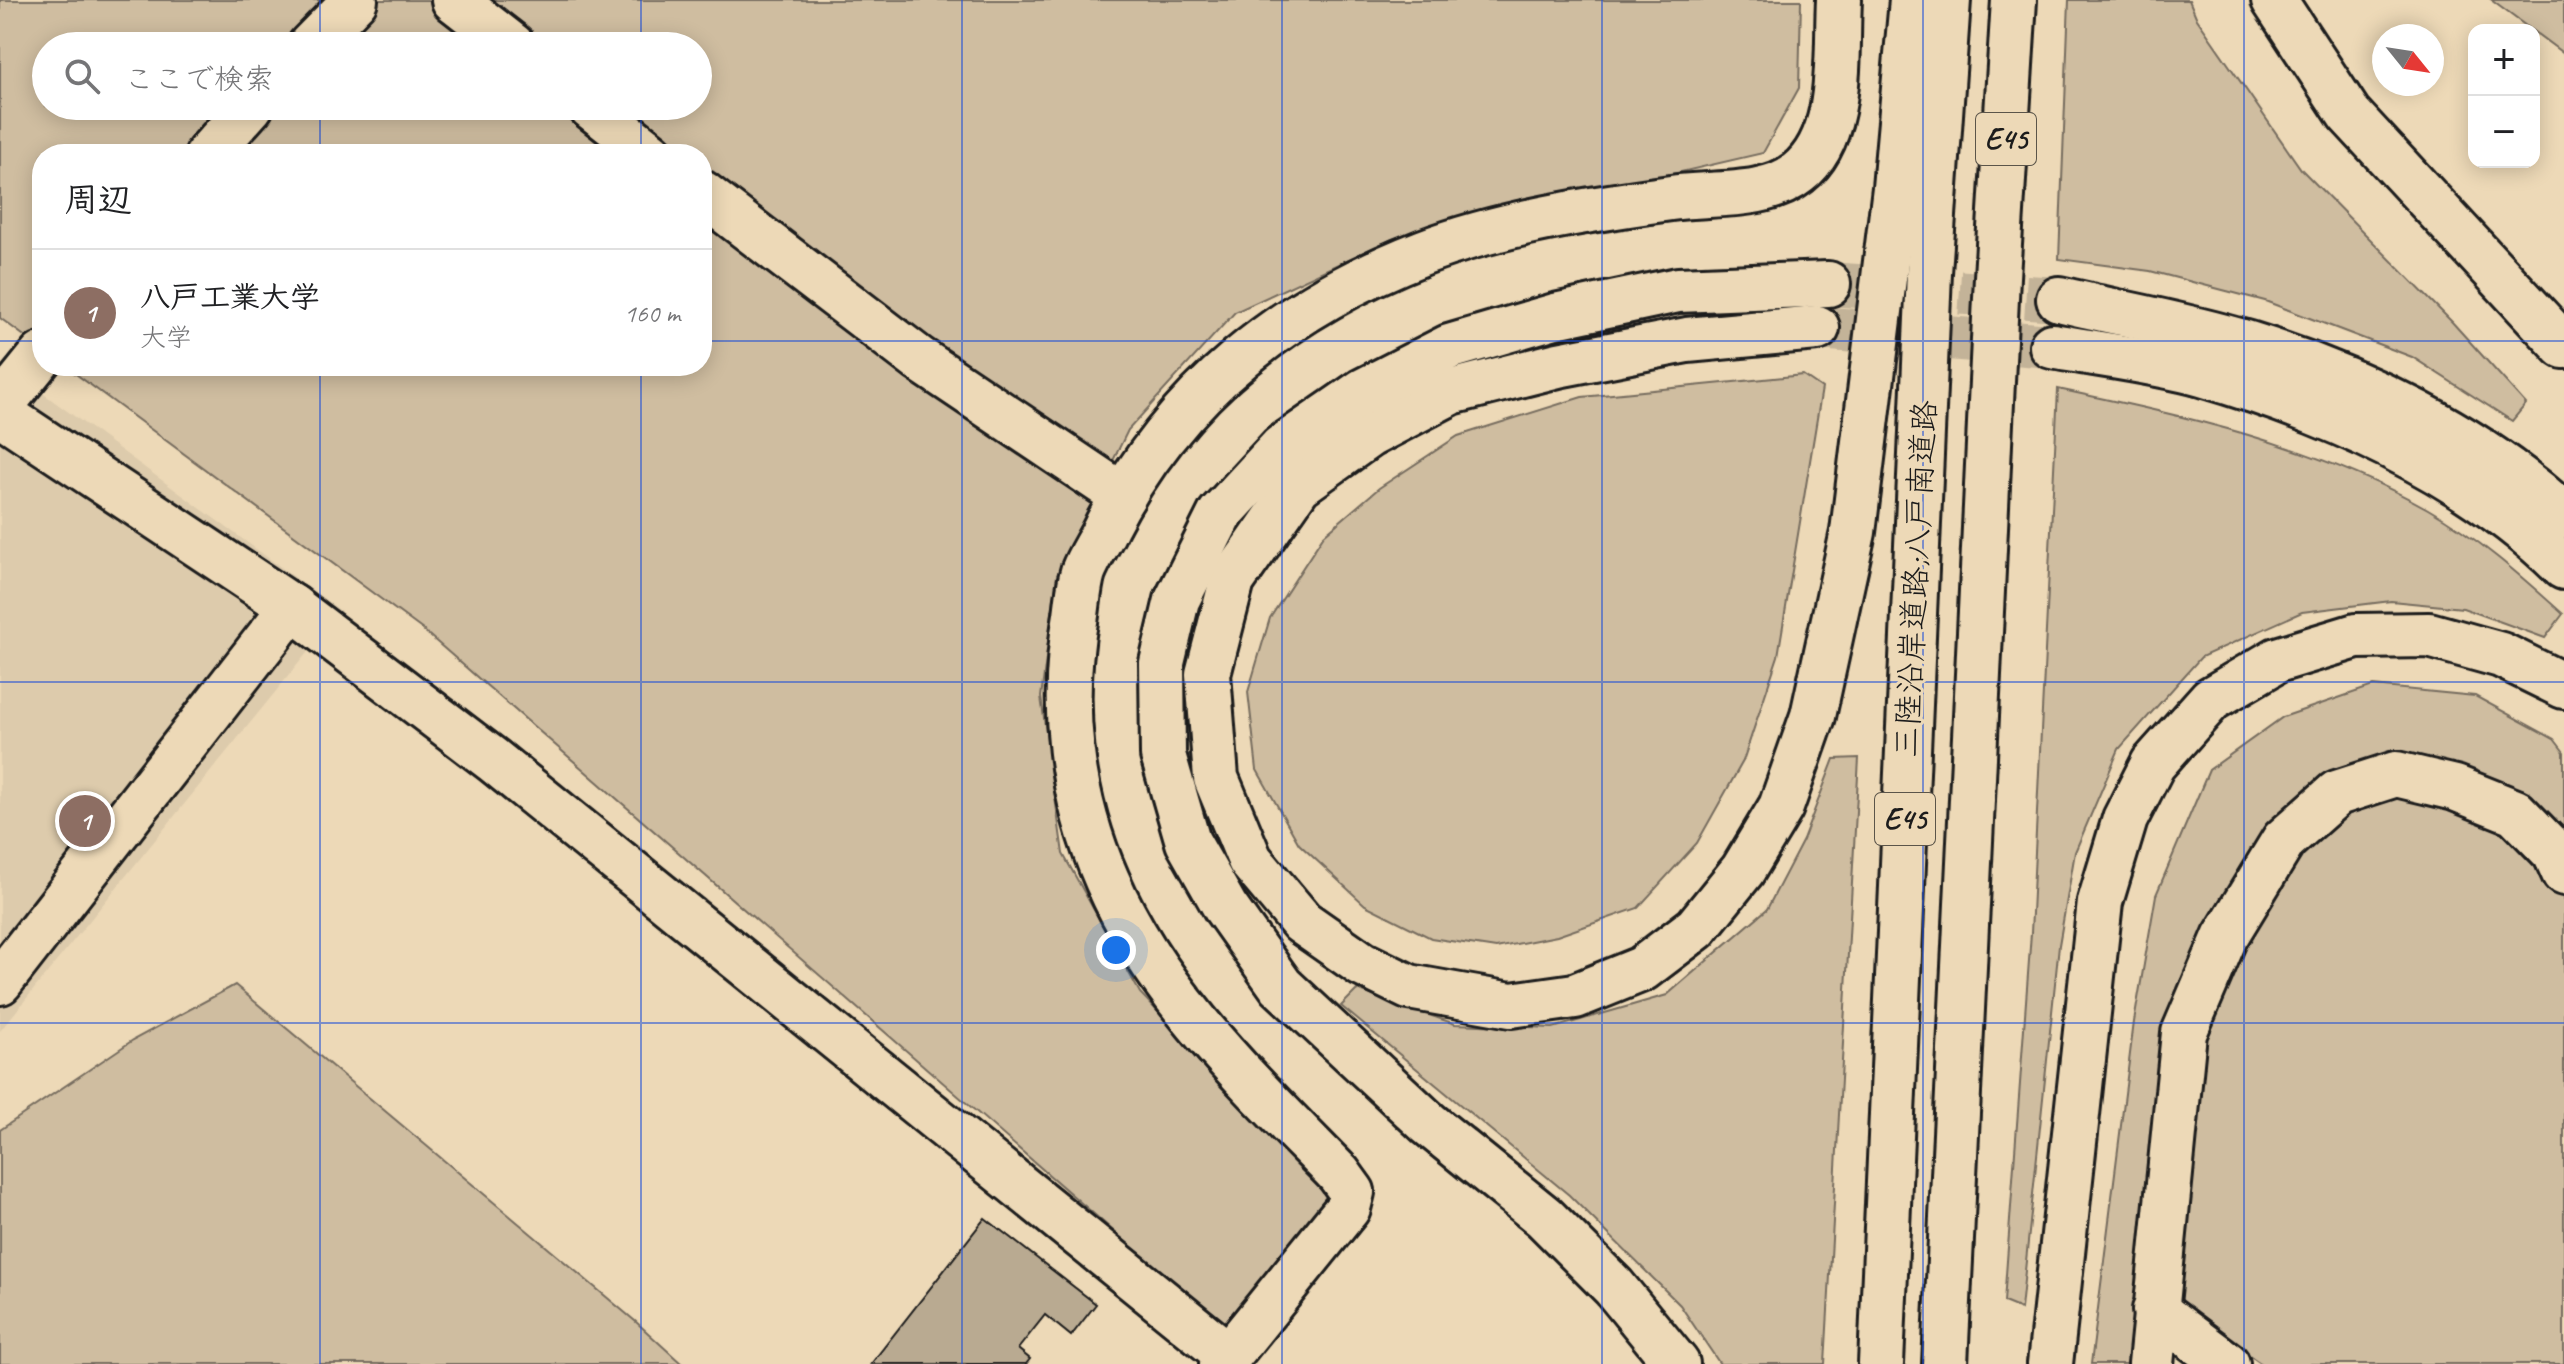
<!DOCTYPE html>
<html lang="ja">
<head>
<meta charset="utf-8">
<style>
	:root { --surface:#fff; --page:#f6f6f6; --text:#202124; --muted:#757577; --line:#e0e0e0; --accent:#d1495b }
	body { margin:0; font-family:Caveat,"Klee One",sans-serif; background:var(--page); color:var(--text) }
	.controls { position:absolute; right:24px; top:24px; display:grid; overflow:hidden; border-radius:16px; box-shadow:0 4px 20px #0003 }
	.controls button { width:72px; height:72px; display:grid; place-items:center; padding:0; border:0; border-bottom:2px solid var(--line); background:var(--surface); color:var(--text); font:40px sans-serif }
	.compass { position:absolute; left:2372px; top:24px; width:72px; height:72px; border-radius:50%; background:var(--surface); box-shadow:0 4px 20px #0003; rotate:120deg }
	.you { position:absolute; left:1116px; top:950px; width:28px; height:28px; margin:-20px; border:6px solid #fff; border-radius:50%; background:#1a73e8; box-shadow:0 0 0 12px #1a73e833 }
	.badge { display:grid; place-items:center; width:52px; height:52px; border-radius:50%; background:var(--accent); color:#fff; font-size:26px; font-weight:700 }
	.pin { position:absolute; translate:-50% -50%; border:4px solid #fff; box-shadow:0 2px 8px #0006 }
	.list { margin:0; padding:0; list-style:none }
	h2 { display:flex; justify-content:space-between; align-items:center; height:104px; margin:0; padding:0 32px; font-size:34px }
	h2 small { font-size:26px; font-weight:400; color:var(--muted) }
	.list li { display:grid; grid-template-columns:52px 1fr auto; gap:24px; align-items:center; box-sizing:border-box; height:128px; padding:0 32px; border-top:2px solid var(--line) }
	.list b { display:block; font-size:30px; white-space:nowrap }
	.list p { margin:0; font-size:26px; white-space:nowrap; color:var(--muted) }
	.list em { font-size:26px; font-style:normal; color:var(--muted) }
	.icon { flex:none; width:44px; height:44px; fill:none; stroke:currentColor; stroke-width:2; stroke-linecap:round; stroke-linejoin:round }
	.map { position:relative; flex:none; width:2564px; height:1364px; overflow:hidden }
	.search { position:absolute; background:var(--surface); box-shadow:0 4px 20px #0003; left:32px; top:32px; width:680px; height:88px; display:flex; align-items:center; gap:20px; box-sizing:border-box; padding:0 28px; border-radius:44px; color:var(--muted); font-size:30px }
	.panel { position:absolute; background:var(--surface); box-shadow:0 4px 20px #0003; left:32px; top:144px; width:680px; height:232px; border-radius:32px }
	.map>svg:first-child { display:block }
</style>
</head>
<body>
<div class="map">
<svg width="2564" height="1364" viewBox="0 0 2564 1364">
	<rect width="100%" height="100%" fill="#edd9b7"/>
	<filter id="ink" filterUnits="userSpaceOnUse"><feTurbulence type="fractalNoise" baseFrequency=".0125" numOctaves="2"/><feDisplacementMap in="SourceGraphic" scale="16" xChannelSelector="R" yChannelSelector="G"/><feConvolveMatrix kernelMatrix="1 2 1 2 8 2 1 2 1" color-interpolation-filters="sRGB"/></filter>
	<g filter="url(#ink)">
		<polygon fill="#ddcbac" points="0,362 341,611 0,1031"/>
		<g fill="#cfbda0" stroke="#766c5e" stroke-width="2" fill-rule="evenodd">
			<path d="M0 0H1801L1799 88 1763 153 1392 239 1235 312 1128 430 1057 575 1041 697 1063 854 1140 993 1310 1171 1330 1197 1226 1329 423 630 65 366H702V154H42V349L0 318ZM46 46H698V106H46Z"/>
			<polygon points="2069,0 2189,0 2197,19 2301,169 2452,322 2526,404 2512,421 2412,357 2265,301 2150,271 2059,259"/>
			<polygon points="2491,0 2564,0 2564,54"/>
			<polygon points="1803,375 1822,388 1778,656 1743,761 1697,843 1638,908 1557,936 1496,948 1431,938 1365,905 1299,844 1257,770 1248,692 1270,618 1324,535 1379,488 1458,436 1582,397"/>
			<path d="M2058 389C2185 416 2313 444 2428 509 2477 537 2521 576 2563 614L2545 638 2463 608 2391 601 2302 612 2201 657 2119 749 2075 852 2059 945 2021 1309 2004 1302 2031 933Z"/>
			<polygon points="2373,686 2475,696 2554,739 2564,752 2564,1364 2262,1364 2138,1278 2129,1364 2091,1364 2134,1022 2156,895 2209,770 2283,717"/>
			<polygon points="1859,758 1825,1364 1720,1364 1680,1305 1569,1195 1341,1006 1357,990 1455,1024 1553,1028 1667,995 1767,909 1803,840 1834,759"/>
			<polygon points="235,985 635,1321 682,1364 0,1364 0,1130 133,1040"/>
		</g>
		<polygon fill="#b9aa91" stroke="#1c1c1c" stroke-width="2" points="985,1218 1096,1304 1071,1336 1045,1315 1018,1349 1030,1359 1026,1364 871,1364"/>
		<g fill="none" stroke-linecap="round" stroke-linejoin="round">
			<g stroke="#c3b398" stroke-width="44" stroke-dasharray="44 22" stroke-linecap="butt">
				<polyline points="1828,284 2059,299"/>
				<polyline points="1817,328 2052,346"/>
			</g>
			<g stroke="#1c1c1c" stroke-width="50">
				<g id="street">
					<polyline points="454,0 513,46"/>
					<polyline points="310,46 355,0"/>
					<polyline points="590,106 651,154"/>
					<polyline points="208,154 251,106"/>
					<polyline points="702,193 919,359 1123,496"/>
					<polyline points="0,407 42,355"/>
					<polyline points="0,413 292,607 493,760 1229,1356"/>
					<polyline points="0,982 292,607"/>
					<polyline points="2155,1310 2227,1364"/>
					<path d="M1222 1364 1348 1208 1352 1192 1339 1174C1252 1085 1157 996 1107 880 1070 796 1060 705 1076 615 1078 601 1079 585 1083 572 1089 556 1100 541 1107 525 1175 393 1287 305 1424 252 1501 223 1590 209 1671 198 1711 192 1766 199 1798 173 1845 136 1836 54 1839 0"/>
					<polyline points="2151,1364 2184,1033 2225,937 2284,840 2337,793 2396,774 2455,788 2515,812 2555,853 2564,873"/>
				</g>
			</g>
			<g stroke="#1c1c1c" stroke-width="50">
				<g id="highway">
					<polyline points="2274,0 2349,114 2564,346"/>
					<path d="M2059 299C2122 314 2187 325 2249 344 2362 379 2477 435 2564 515"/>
					<polyline points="1817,328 1687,340 1558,365 1451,392 1369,435 1299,485 1232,581 1208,674 1216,778 1250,860 1302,922 1362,964 1409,987 1511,1005 1575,996 1642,969 1696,928 1743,870 1781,807 1813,716 1853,532 1895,188 1912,0"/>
					<path d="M2052 346C2102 355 2154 361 2202 374 2332 412 2467 471 2564 567"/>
					<polyline points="1677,1364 1614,1287 1544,1217 1429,1124 1281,986 1225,907 1188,842 1163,755 1162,663 1177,600 1220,514 1282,447 1363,391 1449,347 1555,316 1678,290 1828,284"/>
					<polyline points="1881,1364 1929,273 1948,0"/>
					<polyline points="1945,1364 1997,277 2014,0"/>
					<polyline points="2050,1364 2100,902 2125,819 2153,764 2211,699 2277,660 2356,636 2429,635 2501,655 2564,686"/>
				</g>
			</g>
			<use href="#street" stroke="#edd9b7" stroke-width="44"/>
			<use href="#highway" stroke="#edd9b7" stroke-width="44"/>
		</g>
	</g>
	<path fill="none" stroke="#1d4ed8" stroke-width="2" stroke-opacity="0.55" d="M320 0V46M641 0V46M962 0V1364M1282 0V1364M1602 0V1364M1923 0V1364M2244 0V1364M320 106V154M641 106V154M0 341H42M702 341H2564M320 366V1364M641 366V1364M0 682H2564M0 1023H2564"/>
	<g text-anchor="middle" stroke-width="6" stroke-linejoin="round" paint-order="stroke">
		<g fill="#edd9b7" stroke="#5b554a" stroke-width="2">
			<rect x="1976" y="113" width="60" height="52" rx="6"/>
			<rect x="1875" y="793" width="60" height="52" rx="6"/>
		</g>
		<g font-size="30" font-weight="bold" fill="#1c1c1c">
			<text x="2006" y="149">E45</text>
			<text x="1905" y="829">E45</text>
		</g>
		<g font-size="32" fill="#1c1c1c" stroke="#edd9b7">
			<text transform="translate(1915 579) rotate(-87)" y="11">三陸沿岸道路;八戸南道路</text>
		</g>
	</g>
</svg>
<div class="controls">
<button>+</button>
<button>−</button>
</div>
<svg class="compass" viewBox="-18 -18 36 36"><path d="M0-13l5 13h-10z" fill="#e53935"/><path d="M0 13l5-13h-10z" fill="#757577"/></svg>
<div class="you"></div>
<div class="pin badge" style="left:85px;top:821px;background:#8d6e63">1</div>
<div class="search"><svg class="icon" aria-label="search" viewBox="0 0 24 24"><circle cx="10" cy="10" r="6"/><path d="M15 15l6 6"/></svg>ここで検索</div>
<section class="panel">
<h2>周辺<small></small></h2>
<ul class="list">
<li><span class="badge" style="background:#8d6e63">1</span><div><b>八戸工業大学</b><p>大学</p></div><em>160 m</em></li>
</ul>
</section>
</div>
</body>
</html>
